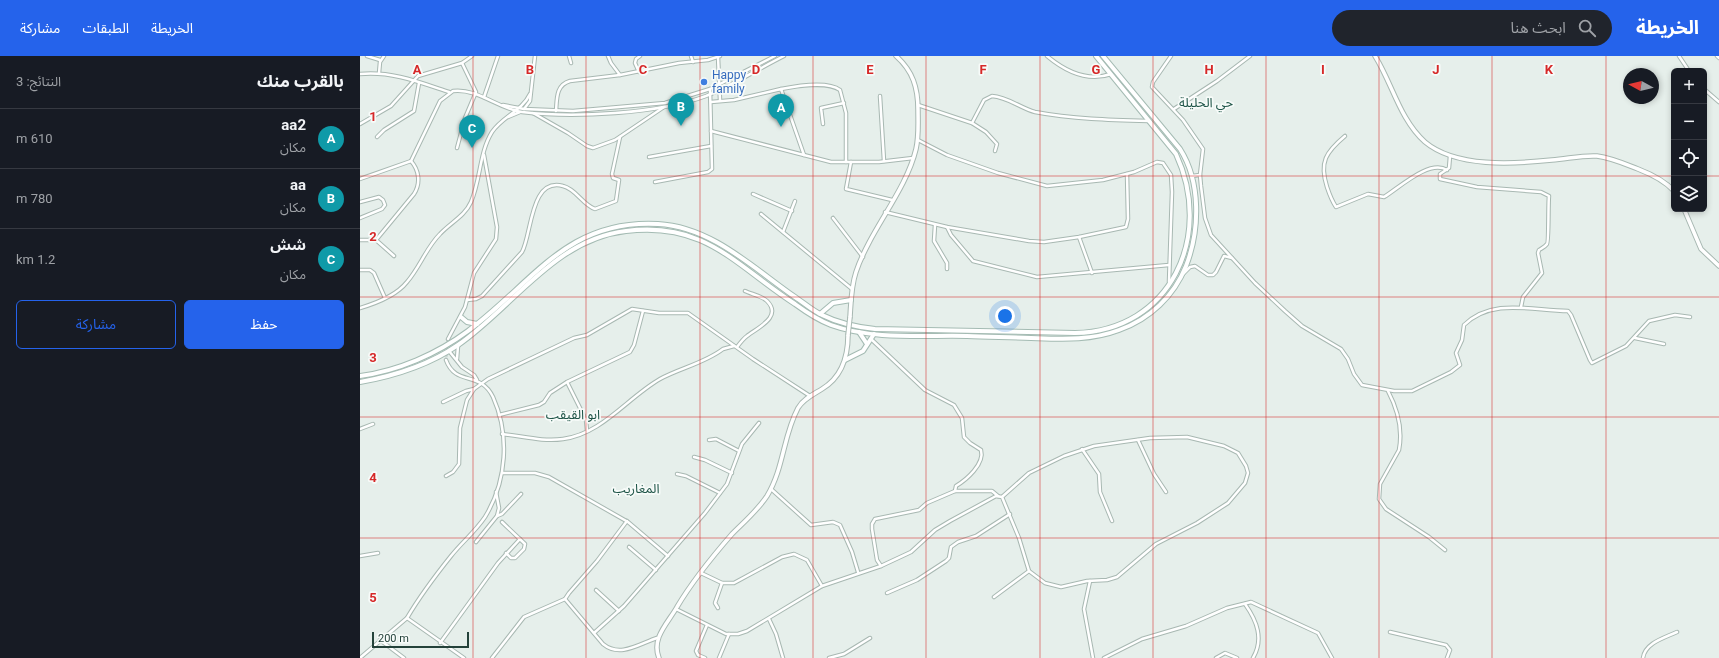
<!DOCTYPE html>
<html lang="ar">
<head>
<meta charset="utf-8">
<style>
	:root { --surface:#171b24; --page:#20242c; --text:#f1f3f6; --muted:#9ea1a6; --line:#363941; --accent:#2563eb }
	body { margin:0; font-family:Roboto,"Noto Sans Arabic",sans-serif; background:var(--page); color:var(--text); direction:rtl }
	.controls { position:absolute; right:12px; top:12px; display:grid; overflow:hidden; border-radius:6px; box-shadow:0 2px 6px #0003 }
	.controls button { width:36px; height:36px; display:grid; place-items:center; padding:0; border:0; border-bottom:1px solid var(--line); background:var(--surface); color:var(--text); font:20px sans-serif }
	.compass { position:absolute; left:1263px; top:12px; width:36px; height:36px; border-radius:50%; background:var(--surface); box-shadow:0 2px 6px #0003; rotate:278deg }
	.scale { position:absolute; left:12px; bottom:10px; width:97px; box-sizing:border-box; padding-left:4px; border:2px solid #24423a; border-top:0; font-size:11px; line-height:14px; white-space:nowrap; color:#24423a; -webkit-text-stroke:3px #f7fbf9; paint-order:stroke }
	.you { position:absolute; left:645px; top:260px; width:14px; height:14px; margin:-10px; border:3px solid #fff; border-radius:50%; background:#1a73e8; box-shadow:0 0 0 6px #1a73e833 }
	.badge { display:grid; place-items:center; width:26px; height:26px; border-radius:50%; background:var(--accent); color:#fff; font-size:13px; font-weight:700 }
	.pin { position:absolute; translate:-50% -33px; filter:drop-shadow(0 1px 2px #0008) }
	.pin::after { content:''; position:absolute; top:21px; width:14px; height:12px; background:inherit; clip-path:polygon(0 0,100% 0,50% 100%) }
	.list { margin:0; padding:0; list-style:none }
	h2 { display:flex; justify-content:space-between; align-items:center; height:52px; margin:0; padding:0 16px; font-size:17px }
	h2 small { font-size:13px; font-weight:400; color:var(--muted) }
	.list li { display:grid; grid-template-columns:26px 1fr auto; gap:12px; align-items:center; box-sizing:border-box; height:60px; padding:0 16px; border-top:1px solid var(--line) }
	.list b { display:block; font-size:15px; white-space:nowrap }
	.list p { margin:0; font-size:13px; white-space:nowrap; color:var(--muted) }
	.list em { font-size:13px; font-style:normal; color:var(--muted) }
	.actions { display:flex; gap:8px; padding:12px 16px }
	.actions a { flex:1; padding:9px 0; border:1px solid var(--accent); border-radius:6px; text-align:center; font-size:14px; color:var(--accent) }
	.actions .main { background:var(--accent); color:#fff }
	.icon { flex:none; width:22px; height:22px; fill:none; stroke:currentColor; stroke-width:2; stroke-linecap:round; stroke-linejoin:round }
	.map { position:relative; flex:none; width:1359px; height:602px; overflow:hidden; direction:ltr }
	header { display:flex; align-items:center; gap:24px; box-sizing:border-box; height:56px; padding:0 20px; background:var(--accent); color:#fff }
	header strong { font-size:19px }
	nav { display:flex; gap:22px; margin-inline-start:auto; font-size:14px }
	.search { width:280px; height:36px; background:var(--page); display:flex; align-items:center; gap:10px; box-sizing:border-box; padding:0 14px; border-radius:22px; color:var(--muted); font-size:15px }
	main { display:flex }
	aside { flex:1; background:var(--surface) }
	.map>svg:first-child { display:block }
</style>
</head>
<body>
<header>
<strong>الخريطة</strong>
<div class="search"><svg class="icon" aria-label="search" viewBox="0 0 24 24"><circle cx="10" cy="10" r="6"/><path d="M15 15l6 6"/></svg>ابحث هنا</div>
<nav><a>الخريطة</a><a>الطبقات</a><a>مشاركة</a></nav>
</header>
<main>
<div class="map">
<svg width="1359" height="602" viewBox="0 0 1359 602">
	<rect width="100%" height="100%" fill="#e6efeb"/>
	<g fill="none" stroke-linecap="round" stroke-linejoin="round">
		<polyline stroke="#bfccc8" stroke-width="2.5" stroke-dasharray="2.5 1" stroke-linecap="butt" points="86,304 88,283"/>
		<g stroke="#a8b8b2" stroke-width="4.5">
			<g id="minor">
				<polyline points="7,0 20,4"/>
				<polyline points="209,0 211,7"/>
				<polyline points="248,0 251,7 260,19 319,7 348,4 360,0"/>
				<polyline points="331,0 333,6"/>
				<path d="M687 0C705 15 728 26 751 18"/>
				<path d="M811 0 793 26 792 31 823 64 843 93 840 119 841 130 845 162 851 179 895 227 925 255 942 270 981 293 988 303 994 318 1002 329 1034 335H1052L1091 316 1100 309 1096 297 1102 284 1104 269C1133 241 1173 255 1208 255L1211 259 1230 304 1232 307 1266 290 1289 265 1315 259 1330 261"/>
				<polyline points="1319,0 1329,15"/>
				<polyline points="1357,0 1359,2"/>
				<polyline points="358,1 360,44"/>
				<polyline points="279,16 275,7 276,3 280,0"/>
				<polyline points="19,17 20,6 24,0"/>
				<path d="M0 18C32 15 59 26 89 36"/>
				<path d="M421 33C436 30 468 25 480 34L486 57V106"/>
				<polyline points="1344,33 1359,46"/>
				<polyline points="520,40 524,105"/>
				<polyline points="124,41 138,0"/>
				<polyline points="351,46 374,44 421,33 444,99"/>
				<polyline points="143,49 164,53 213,55 305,47 350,33 415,0"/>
				<polyline points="558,49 612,67 626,76 637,88 635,95"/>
				<polyline points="164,53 170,45 175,0"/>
				<polyline points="814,53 857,25 890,0"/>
				<path d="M196 55C197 42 196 29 210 25L260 19"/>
				<polyline points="173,57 208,77 227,90 233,92 255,84 304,51"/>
				<polyline points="148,61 160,56"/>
				<path d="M612 67 624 44 632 40C648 41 660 52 675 56 712 63 751 64 789 65"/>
				<polyline points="0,68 31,50 58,20 102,7 112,0"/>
				<polyline points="463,68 461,52 484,47"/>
				<polyline points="351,75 471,106 519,106 553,102"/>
				<path d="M985 80C966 96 959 106 967 131 969 137 972 145 976 151L1008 138 1024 141C1039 132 1069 103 1087 114"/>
				<polyline points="17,81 24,74 54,55 59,27"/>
				<polyline points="558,84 587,99 638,117 687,130 743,124 774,116 797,106 803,107 811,119 812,136 809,226"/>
				<polyline points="97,92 105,62 116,36 102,7"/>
				<path d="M1090 100 1089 112 1080 118V123L1117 131 1181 136 1189 140C1188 147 1189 186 1187 188 1185 191 1182 192 1179 194L1178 197 1182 217 1163 241 1161 251"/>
				<polyline points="289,101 351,90"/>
				<polyline points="491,106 486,133 532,144"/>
				<polyline points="832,120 840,119"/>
				<path d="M0 123 51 105 80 45 93 35C118 32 138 53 162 56 213 62 298 58 346 40 373 29 398 13 424 0"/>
				<polyline points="295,126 348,116 352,113 350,33"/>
				<polyline points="393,138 432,155"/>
				<polyline points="0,146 19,141 23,144 25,149 22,153 0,162"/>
				<polyline points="525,156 587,171 669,185 684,186 719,181 766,171 768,163 767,118"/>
				<polyline points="401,158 492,233"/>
				<polyline points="473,162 503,201"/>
				<polyline points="575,169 574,185 587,207 587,213"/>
				<polyline points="587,171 591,179 613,205 677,221 809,209"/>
				<polyline points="423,176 435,145"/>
				<polyline points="719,181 732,217"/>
				<path d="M0 184H16L54 138C61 127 59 114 51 105"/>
				<polyline points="16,184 34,200"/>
				<polyline points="0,214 10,214 14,217 25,242"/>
				<polyline points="823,218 830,211 835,210 848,219 853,219 856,216 864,200 872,202"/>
				<path d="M107 244 116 243 122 240 162 196C172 178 170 121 203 130 216 133 222 148 235 153L256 145 259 124 253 122 252 118 260 81"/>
				<path d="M0 252C17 247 36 240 47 226 60 211 66 192 80 178 90 167 105 160 111 146 121 123 119 97 132 76 143 60 162 55 170 38"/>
				<polyline points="1275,282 1304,288"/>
				<polyline points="88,283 105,251 114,217 136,183 137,171 124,99"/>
				<path d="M511 283 565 334 594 349 602 362 604 381 610 387 621 394C625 408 606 424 596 430L595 435"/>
				<path d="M377 291C380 287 383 283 387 280 397 272 423 261 407 245 402 240 391 238 385 235"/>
				<polyline points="89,295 102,311 114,319 117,324"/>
				<polyline points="97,303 98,290"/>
				<path d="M86 304C96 331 120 314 133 341 150 379 147 425 125 461 115 476 102 486 91 500 75 520 60 540 47 562L104 602"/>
				<polyline points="207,326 226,364 227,375"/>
				<path d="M1028 335C1038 354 1043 373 1039 394L1020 428 1019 443 1026 453 1069 481 1085 494"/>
				<polyline points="83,346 106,335 114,333"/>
				<polyline points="139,359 179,349 184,346 190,337 207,326 270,296 274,289 283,255"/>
				<polyline points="0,373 13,368"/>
				<path d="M142 378C162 380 183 386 203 383 242 378 267 342 300 323 320 312 345 307 363 293L374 290"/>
				<polyline points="349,384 356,383 379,395"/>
				<polyline points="778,384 794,418 806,436"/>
				<polyline points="722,393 739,418 740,436 752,465"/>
				<polyline points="334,401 345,404 372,417"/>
				<polyline points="142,417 175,417 189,421 268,466 308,500"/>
				<polyline points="317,418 326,420 360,437"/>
				<polyline points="86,420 93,416 99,408 100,372 107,344 114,333 128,323 214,282 227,279 272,253 299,257 328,257 393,303 450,340"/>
				<polyline points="411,433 451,469 473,466 480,469 492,496 498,516"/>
				<polyline points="137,460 142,458 161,438"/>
				<polyline points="142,466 165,488 164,493 155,502 151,502 146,497"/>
				<polyline points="116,486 137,460 139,452 136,436"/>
				<polyline points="269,491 296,514"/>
				<polyline points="0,500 18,497"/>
				<polyline points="521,510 517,504 512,473 512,468 515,463 559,454 567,447 595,435 632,435 638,440"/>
				<polyline points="341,517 362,527 374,527 422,501 434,498 447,504 462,530"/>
				<polyline points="730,525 724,553 733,602"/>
				<polyline points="236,534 259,555"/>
				<polyline points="527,537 557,524 586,505 589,502 591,491 598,486 616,480 650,458"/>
				<polyline points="634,541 669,515"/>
				<polyline points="205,543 209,537 237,505 267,465"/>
				<path d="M885 548C897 565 904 583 893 602"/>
				<polyline points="358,552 355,547 362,527"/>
				<polyline points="316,553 366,578 378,578 387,575 462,530 521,510 551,496 575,474 590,465 636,440 642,441 669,417 704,400 734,390 790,382 827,381 864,390 878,397 886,410 888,417 885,427 868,447 837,467 796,488 757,521 747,524 727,525 701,531 685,527 669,515 659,482 642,441"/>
				<polyline points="409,563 416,578 423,602"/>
				<polyline points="1030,576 1086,589 1090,594 1087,602"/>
				<polyline points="234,577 264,550 345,457 367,428 382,388 399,367"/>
				<polyline points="20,584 44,602"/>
				<polyline points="80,587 138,507 160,483"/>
				<polyline points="0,602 47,562"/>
				<path d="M132 602 164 561 205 543 243 588C260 602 279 588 297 582"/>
				<polyline points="345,602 338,599 336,595 347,569"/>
				<polyline points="359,602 369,578"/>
				<polyline points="469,602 484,598 510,582"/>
				<polyline points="744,602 782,583 826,570 867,552 891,546 958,577 972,602"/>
				<polyline points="856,602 865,597 877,602"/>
				<path d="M1283 602C1285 587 1304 582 1317 576"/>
			</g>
		</g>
		<g stroke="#a8b8b2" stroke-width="5.5">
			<g id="tertiary">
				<path d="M1015 0C1032 27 1040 64 1065 86 1096 112 1154 108 1192 104 1207 103 1222 99 1237 100 1252 102 1265 108 1278 113 1291 118 1305 125 1314 135"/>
				<polyline points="1324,153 1341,193 1359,210"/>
				<path d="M490 261C491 246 491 231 496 216 510 174 546 135 556 93 559 80 558 67 558 54 558 32 553 15 536 0"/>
				<path d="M299 602C291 582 308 567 317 551 333 524 352 501 372 478 384 466 398 454 407 440 424 412 423 380 438 352 443 343 454 338 462 333 482 321 488 301 488 279"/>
			</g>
		</g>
		<g stroke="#a4bbb3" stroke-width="6">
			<g id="secondary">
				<polyline points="460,258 473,247 491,244"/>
				<polyline points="101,261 107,266 117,268"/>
				<polyline points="499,276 507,288"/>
				<polyline points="485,304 503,295 514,278"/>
				<path d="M0 320C38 315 77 298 108 275 173 227 206 163 298 168 352 171 393 212 435 241 444 247 453 255 462 259 480 268 496 271 515 273L715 277C811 275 854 180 816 98L736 0"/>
				<path d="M0 326C34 320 69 309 98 289 153 251 195 183 266 175 345 165 375 209 435 248 446 256 458 264 471 269 512 284 564 279 607 280 628 281 650 281 671 282 701 283 730 285 759 274 790 263 814 240 826 210 840 174 841 126 820 93L743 0"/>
			</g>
		</g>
		<use href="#minor" stroke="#fff" stroke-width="2.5"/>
		<use href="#tertiary" stroke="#fff" stroke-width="3.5"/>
		<use href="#secondary" stroke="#fff" stroke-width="4"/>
		<g stroke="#a8b8b2" stroke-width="5.5" stroke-linecap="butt">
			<polyline id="tertiary-bridge" points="488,279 490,261"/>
		</g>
		<use href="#tertiary-bridge" stroke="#fff" stroke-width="3.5"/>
	</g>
	<path fill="none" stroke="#d62828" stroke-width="1" stroke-opacity="0.55" d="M113 0V602M226 0V602M340 0V602M453 0V602M566 0V602M680 0V602M793 0V602M906 0V602M1019 0V602M1132 0V602M1246 0V602M0 120H1314M1344 120H1359M0 241H1359M0 361H1359M0 482H1359"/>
	<circle fill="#3f7fe0" stroke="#f7fbf9" stroke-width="1.5" cx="344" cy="26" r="4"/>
	<g text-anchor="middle" stroke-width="3.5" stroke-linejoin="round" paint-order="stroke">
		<g font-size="12" fill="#366cbe" stroke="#f7fbf9" text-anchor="start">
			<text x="352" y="23">Happy<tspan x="352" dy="14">family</tspan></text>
		</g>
		<g font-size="13" fill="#1f5548" stroke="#f7fbf9">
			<text x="846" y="51">حي الحليلة</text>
			<text x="213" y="363">ابو القيقب</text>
			<text x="276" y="437">المغاريب</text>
		</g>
	</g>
	<g font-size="13" text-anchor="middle" font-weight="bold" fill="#d62828" stroke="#f7fbf9" stroke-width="3.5" stroke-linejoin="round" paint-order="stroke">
		<text x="57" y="18">A</text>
		<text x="170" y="18">B</text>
		<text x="283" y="18">C</text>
		<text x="396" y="18">D</text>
		<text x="510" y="18">E</text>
		<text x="623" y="18">F</text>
		<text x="736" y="18">G</text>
		<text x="849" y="18">H</text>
		<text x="963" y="18">I</text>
		<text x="1076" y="18">J</text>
		<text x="1189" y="18">K</text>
		<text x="13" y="65">1</text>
		<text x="13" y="185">2</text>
		<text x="13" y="306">3</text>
		<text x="13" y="426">4</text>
		<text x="13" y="546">5</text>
	</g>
</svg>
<div class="controls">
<button>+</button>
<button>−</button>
<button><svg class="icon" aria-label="locate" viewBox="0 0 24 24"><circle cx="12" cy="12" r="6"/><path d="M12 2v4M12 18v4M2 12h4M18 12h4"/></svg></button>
<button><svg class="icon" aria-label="layers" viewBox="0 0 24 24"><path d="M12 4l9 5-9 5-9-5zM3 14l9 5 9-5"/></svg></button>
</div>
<svg class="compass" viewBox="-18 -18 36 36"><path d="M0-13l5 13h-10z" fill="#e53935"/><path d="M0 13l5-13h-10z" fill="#9ea1a6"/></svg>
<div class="scale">200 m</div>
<div class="you"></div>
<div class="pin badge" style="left:421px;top:71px;background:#0f9aa8">A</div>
<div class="pin badge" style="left:321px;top:70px;background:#0f9aa8">B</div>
<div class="pin badge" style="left:112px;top:92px;background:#0f9aa8">C</div>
</div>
<aside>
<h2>بالقرب منك<small>النتائج: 3</small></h2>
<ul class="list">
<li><span class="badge" style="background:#0f9aa8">A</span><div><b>aa2</b><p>مكان</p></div><em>610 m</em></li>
<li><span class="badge" style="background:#0f9aa8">B</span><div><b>aa</b><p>مكان</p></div><em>780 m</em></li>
<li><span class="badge" style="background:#0f9aa8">C</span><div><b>شش</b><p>مكان</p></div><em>1.2 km</em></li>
</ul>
<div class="actions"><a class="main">حفظ</a><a>مشاركة</a></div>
</aside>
</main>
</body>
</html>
